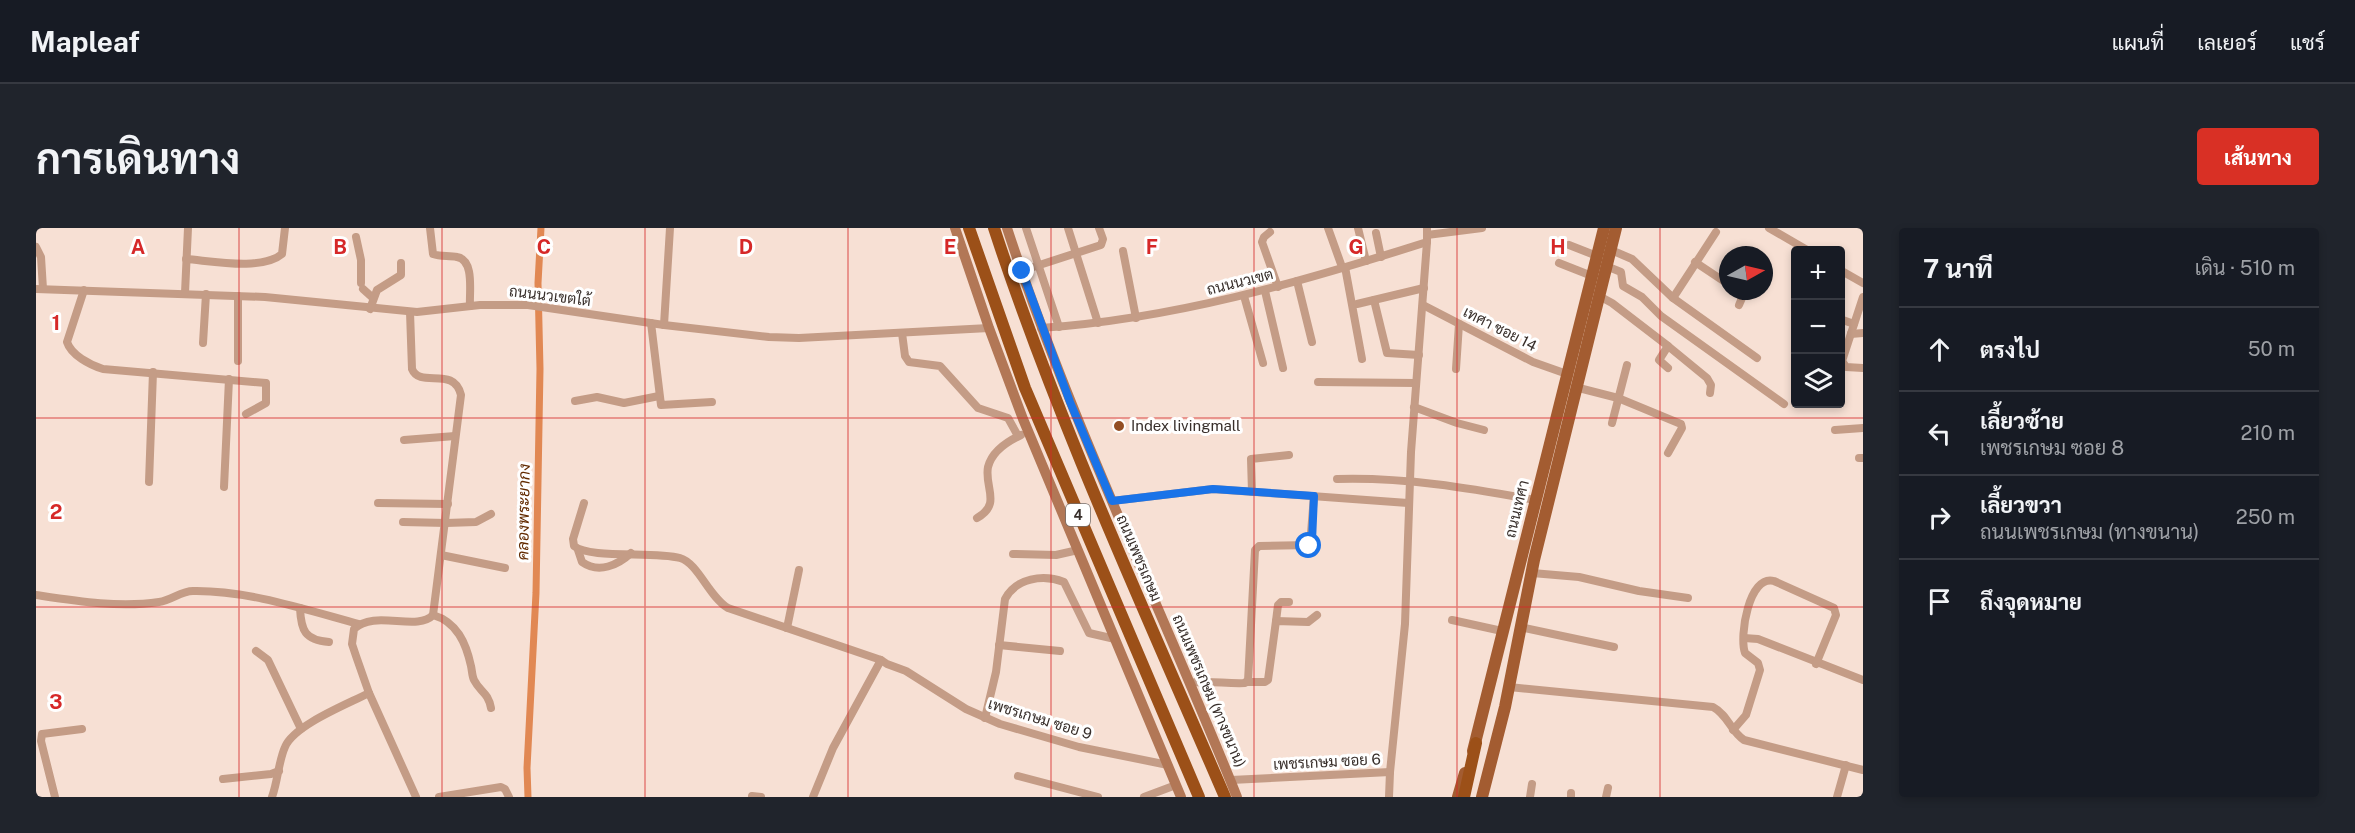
<!DOCTYPE html>
<html lang="th">
<head>
<meta charset="utf-8">
<style>
	:root { --surface:#171b24; --page:#20242c; --text:#f1f3f6; --muted:#9ea1a6; --line:#363941; --accent:#d93025 }
	body { margin:0; font-family:"Public Sans",Sarabun,sans-serif; background:var(--page); color:var(--text) }
	.controls { position:absolute; right:18px; top:18px; display:grid; overflow:hidden; border-radius:6px; box-shadow:0 3px 9px #0003 }
	.controls button { width:54px; height:54px; display:grid; place-items:center; padding:0; border:0; border-bottom:2px solid var(--line); background:var(--surface); color:var(--text); font:30px sans-serif }
	.compass { position:absolute; left:1683px; top:18px; width:54px; height:54px; border-radius:50%; background:var(--surface); box-shadow:0 3px 9px #0003; rotate:82deg }
	.stop { position:absolute; width:18px; height:18px; margin:-14px; border:4px solid #1a73e8; border-radius:50%; background:#fff }
	.stop.end { background:#1a73e8; border-color:#fff; box-shadow:0 2px 6px #0008 }
	.list { margin:0; padding:0; list-style:none }
	h2 { display:flex; justify-content:space-between; align-items:center; height:78px; margin:0; padding:0 24px; font-size:26px }
	h2 small { font-size:20px; font-weight:400; color:var(--muted) }
	.list li { display:grid; grid-template-columns:39px 1fr auto; gap:18px; align-items:center; box-sizing:border-box; height:84px; padding:0 24px; border-top:2px solid var(--line) }
	.list b { display:block; font-size:22px; white-space:nowrap }
	.list p { margin:0; font-size:20px; white-space:nowrap; color:var(--muted) }
	.list em { font-size:20px; font-style:normal; color:var(--muted) }
	.icon { flex:none; width:33px; height:33px; fill:none; stroke:currentColor; stroke-width:2; stroke-linecap:round; stroke-linejoin:round }
	.map { position:relative; flex:none; width:1827px; height:569px; overflow:hidden; border-radius:6px }
	header { display:flex; align-items:center; gap:36px; box-sizing:border-box; height:84px; padding:0 30px; background:var(--surface); border-bottom:2px solid var(--line) }
	header strong { font-size:28px }
	nav { display:flex; gap:33px; margin-inline-start:auto; font-size:21px }
	.intro { display:flex; align-items:center; justify-content:space-between; box-sizing:border-box; height:144px; padding:0 36px }
	h1 { margin:0; font-size:42px }
	.button { padding:15px 27px; border-radius:6px; background:var(--accent); color:#fff; font-size:21px; font-weight:700 }
	main { display:flex; gap:36px; padding:0 36px }
	aside { flex:1; background:var(--surface); border-radius:6px; box-shadow:0 3px 9px #0003 }
	.map>svg:first-child { display:block }
</style>
</head>
<body>
<header>
<strong>Mapleaf</strong>
<nav><a>แผนที่</a><a>เลเยอร์</a><a>แชร์</a></nav>
</header>
<div class="intro"><h1>การเดินทาง</h1><a class="button">เส้นทาง</a></div>
<main>
<div class="map">
<svg width="1827" height="569" viewBox="0 0 1827 569">
	<rect width="100%" height="100%" fill="#f7e0d4"/>
	<g fill="none" stroke-linecap="round" stroke-linejoin="round">
		<polyline stroke="#e18853" stroke-width="7" points="492,569 491,540 500,365 504,141 502,55 505,0"/>
		<g stroke="#c49c86" stroke-width="8">
			<path d="M394 0 397 26C405 29 413 27 421 29 439 32 433 65 434 78"/>
			<polyline points="990,0 1023,99"/>
			<polyline points="1032,0 1062,95"/>
			<polyline points="1292,0 1306,39"/>
			<polyline points="1322,0 1330,33"/>
			<polyline points="1733,0 1771,22"/>
			<polyline points="1234,4 1228,9 1226,14 1242,59"/>
			<polyline points="1340,5 1345,29"/>
			<polyline points="1391,7 1446,0"/>
			<polyline points="320,9 325,32 325,55"/>
			<polyline points="1533,17 1561,28"/>
			<polyline points="0,19 5,29 7,61"/>
			<polyline points="1575,22 1596,31 1637,70 1721,130"/>
			<polyline points="1087,23 1100,90"/>
			<path d="M150 31C176 33 226 43 246 26L249 0"/>
			<polyline points="1659,34 1692,56"/>
			<polyline points="1523,35 1556,48"/>
			<polyline points="1570,38 1585,44 1587,58 1606,69 1625,88 1748,176"/>
			<polyline points="1309,39 1326,131"/>
			<polyline points="1804,42 1827,55"/>
			<polyline points="985,43 1065,17 1067,11 1063,0"/>
			<polyline points="1261,53 1276,114"/>
			<polyline points="0,61 229,69 381,84 444,77 492,77 628,97 733,109 763,110 953,100"/>
			<polyline points="327,61 337,70"/>
			<path d="M48 62 31 114C35 127 54 137 67 141L230 155V175L210 186"/>
			<polyline points="1229,63 1247,140"/>
			<polyline points="1700,63 1706,70 1703,77"/>
			<polyline points="149,65 152,0"/>
			<polyline points="202,68 202,133"/>
			<polyline points="1208,68 1227,135"/>
			<polyline points="1563,68 1576,75 1632,118 1623,132 1632,140"/>
			<polyline points="1827,69 1806,133 1810,139 1827,140"/>
			<polyline points="1637,70 1680,4"/>
			<polyline points="1338,72 1351,125 1383,127"/>
			<polyline points="1321,76 1388,60"/>
			<polyline points="1387,77 1497,134 1531,146"/>
			<polyline points="334,81 341,62 365,47 365,35"/>
			<path d="M374 84 376 141C384 161 418 137 425 167L397 387C381 404 338 381 318 401L316 416 320 428 333 465 380 569"/>
			<polyline points="1804,91 1818,96"/>
			<polyline points="615,95 625,177 676,174"/>
			<polyline points="628,97 634,0"/>
			<path d="M1005 100C1138 91 1265 54 1391 14V0"/>
			<polyline points="866,105 869,128 873,134 904,138 942,180 972,190 982,208"/>
			<polyline points="1815,106 1827,105"/>
			<polyline points="167,115 170,66"/>
			<polyline points="1632,118 1671,150 1675,157 1674,165"/>
			<polyline points="1420,141 1423,96"/>
			<polyline points="1282,154 1379,155"/>
			<polyline points="1539,159 1582,170 1645,196 1646,200 1632,225"/>
			<polyline points="539,173 561,169 588,175 623,168"/>
			<polyline points="1378,179 1421,195 1448,202"/>
			<polyline points="1576,195 1591,137"/>
			<polyline points="1799,202 1827,200"/>
			<polyline points="368,212 419,208"/>
			<polyline points="1823,230 1827,230"/>
			<path d="M1301 251C1368 249 1433 260 1499 272"/>
			<polyline points="113,254 117,144"/>
			<polyline points="188,259 193,151"/>
			<polyline points="1216,264 1215,231 1253,227"/>
			<polyline points="1076,273 1177,261 1372,275"/>
			<polyline points="342,275 412,276"/>
			<path d="M548 275 537 311 538 318C553 331 619 323 644 330 662 335 673 369 692 380L845 432 851 436 870 443 930 481 964 496 1043 519 1132 537"/>
			<path d="M941 290C966 276 948 259 952 239 956 223 972 213 985 207"/>
			<polyline points="367,294 410,295"/>
			<polyline points="410,295 440,294 455,286"/>
			<path d="M542 322 546 334C563 346 582 337 595 325"/>
			<polyline points="977,326 1020,327 1042,322"/>
			<polyline points="405,327 469,340"/>
			<polyline points="1496,345 1543,349 1603,363 1652,370"/>
			<path d="M0 367C40 373 83 380 123 374 136 372 145 363 157 363 211 362 271 382 323 396"/>
			<path d="M264 380C265 403 269 412 293 414"/>
			<path d="M397 387C421 394 430 415 435 438 436 442 436 448 438 452 444 464 452 464 455 480"/>
			<polyline points="1416,392 1466,403"/>
			<polyline points="1240,393 1242,377 1245,374 1253,374"/>
			<polyline points="1484,399 1578,419"/>
			<polyline points="751,400 763,342"/>
			<polyline points="1708,410 1722,411 1827,452"/>
			<polyline points="963,417 1024,423"/>
			<polyline points="220,423 232,432 265,501"/>
			<polyline points="1210,454 1229,454 1232,452 1240,393 1272,394 1281,387"/>
			<path d="M1154 455C1172 452 1190 456 1209 455L1212 453 1219 322 1223 318 1274 317 1278 268"/>
			<path d="M1473 459 1677 479C1692 487 1695 504 1708 512L1827 542"/>
			<path d="M949 490 960 444 969 371C980 350 1007 346 1028 354L1053 405 1079 411"/>
			<path d="M1697 502 1710 487 1724 442 1722 435 1709 425C1703 408 1713 346 1738 353L1798 380 1800 387 1780 436"/>
			<polyline points="982,548 1062,569"/>
			<polyline points="187,551 235,546 243,543"/>
			<polyline points="1195,552 1354,544"/>
			<polyline points="716,568 725,569"/>
			<polyline points="19,569 5,513 6,506 46,501"/>
			<path d="M236 569C242 553 242 535 249 519 258 497 312 476 333 465"/>
			<polyline points="403,569 465,559 469,561 473,569"/>
			<polyline points="777,569 797,520 845,432"/>
			<polyline points="1108,569 1140,557"/>
			<polyline points="1353,569 1354,544 1369,396 1375,224 1391,14"/>
			<polyline points="1494,569 1496,556"/>
			<polyline points="1535,569 1535,565"/>
			<polyline points="1570,569 1572,560"/>
			<polyline points="1801,569 1810,537"/>
		</g>
		<g stroke="#b27756" stroke-width="10">
			<polyline points="919,0 953,100 987,191 1145,569"/>
			<path d="M971 0C1035 195 1125 379 1201 569"/>
		</g>
		<g stroke="#a35c31" stroke-width="12">
			<polyline points="1437,523 1568,0"/>
			<polyline points="1422,569 1429,545"/>
			<polyline points="1446,569 1469,479 1498,332 1580,0"/>
		</g>
		<g stroke="#9c5018" stroke-width="12">
			<polyline points="933,0 989,160 1163,569"/>
			<path d="M958 0C1022 195 1108 381 1189 569"/>
			<polyline points="1428,569 1440,515"/>
		</g>
	</g>
	<g fill="none" stroke-linecap="round" stroke-linejoin="round">
		<polyline stroke="#1a73e8" stroke-width="8" points="986,43 1034,174 1076,273 1177,261 1278,268 1276,313 1273,318"/>
	</g>
	<path fill="none" stroke="#d62828" stroke-width="1.5" stroke-opacity="0.55" d="M203 0V569M406 0V569M609 0V569M812 0V569M1015 0V569M1218 0V569M1421 0V569M1624 0V569M0 190H1827M0 379H1827"/>
	<circle fill="#934e23" stroke="#fff" stroke-width="2" cx="1083" cy="198" r="6"/>
	<g text-anchor="middle" stroke-width="6" stroke-linejoin="round" paint-order="stroke">
		<rect fill="#fff" stroke="#746d6b" stroke-width="1.5" x="1030" y="276" width="24" height="22" rx="4.5"/>
		<g font-size="14" font-weight="bold" fill="#382f2b">
			<text x="1042" y="292">4</text>
		</g>
		<g font-size="15" fill="#382f2b" stroke="#fff">
			<text transform="translate(1204 54) rotate(-14)" y="5">ถนนนวเขต</text>
			<text transform="translate(514 68) rotate(7)" y="5">ถนนนวเขตใต้</text>
			<text transform="translate(1464 101) rotate(27)" y="5">เทศา ซอย 14</text>
			<text transform="translate(1481 281) rotate(-76)" y="5">ถนนเทศา</text>
			<text transform="translate(1103 330) rotate(67)" y="5">ถนนเพชรเกษม</text>
			<text transform="translate(1173 463) rotate(67)" y="5">ถนนเพชรเกษม (ทางขนาน)</text>
			<text transform="translate(1004 491) rotate(17)" y="5">เพชรเกษม ซอย 9</text>
			<text transform="translate(1291 534) rotate(-3)" y="5">เพชรเกษม ซอย 6</text>
		</g>
		<g font-size="15" fill="#382f2b" stroke="#fff" text-anchor="start">
			<text x="1095" y="203">Index livingmall</text>
		</g>
		<g font-size="16" font-style="italic" fill="#632b00" stroke="#fff">
			<text transform="translate(487 284) rotate(-89)" y="6">คลองพระยากง</text>
		</g>
	</g>
	<g font-size="20" text-anchor="middle" font-weight="bold" fill="#d62828" stroke="#fff" stroke-width="6" stroke-linejoin="round" paint-order="stroke">
		<text x="102" y="26">A</text>
		<text x="304" y="26">B</text>
		<text x="508" y="26">C</text>
		<text x="710" y="26">D</text>
		<text x="914" y="26">E</text>
		<text x="1116" y="26">F</text>
		<text x="1320" y="26">G</text>
		<text x="1522" y="26">H</text>
		<text x="20" y="102">1</text>
		<text x="20" y="291">2</text>
		<text x="20" y="481">3</text>
	</g>
</svg>
<div class="controls">
<button>+</button>
<button>−</button>
<button><svg class="icon" aria-label="layers" viewBox="0 0 24 24"><path d="M12 4l9 5-9 5-9-5zM3 14l9 5 9-5"/></svg></button>
</div>
<svg class="compass" viewBox="-18 -18 36 36"><path d="M0-13l5 13h-10z" fill="#e53935"/><path d="M0 13l5-13h-10z" fill="#9ea1a6"/></svg>
<div class="stop" style="left:1273px;top:318px"></div>
<div class="stop end" style="left:986px;top:43px"></div>
</div>
<aside>
<h2>7 นาที<small>เดิน · 510 m</small></h2>
<ul class="list">
<li><svg class="icon" aria-label="ahead" viewBox="0 0 24 24"><path d="M12 20V5M6 11l6-6 6 6"/></svg><div><b>ตรงไป</b></div><em>50 m</em></li>
<li><svg class="icon" aria-label="left" viewBox="0 0 24 24"><path d="M17 20v-9H6M10 6l-5 5 5 5"/></svg><div><b>เลี้ยวซ้าย</b><p>เพชรเกษม ซอย 8</p></div><em>210 m</em></li>
<li><svg class="icon" aria-label="right" viewBox="0 0 24 24"><path d="M7 20v-9h11M14 6l5 5-5 5"/></svg><div><b>เลี้ยวขวา</b><p>ถนนเพชรเกษม (ทางขนาน)</p></div><em>250 m</em></li>
<li><svg class="icon" aria-label="arrive" viewBox="0 0 24 24"><path d="M6 21V4h12l-3 4 3 4H6"/></svg><div><b>ถึงจุดหมาย</b></div></li>
</ul>
</aside>
</main>
</body>
</html>
